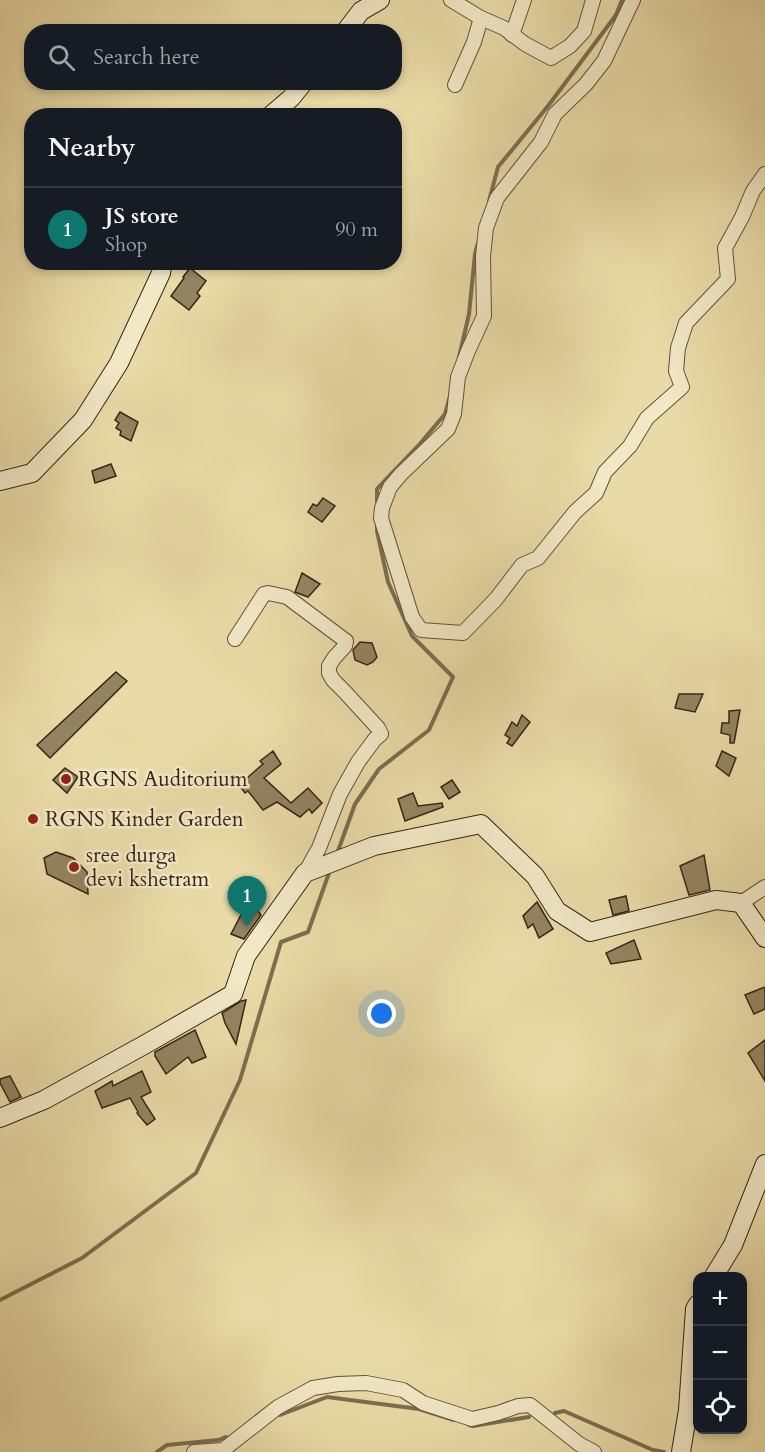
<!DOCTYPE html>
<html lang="en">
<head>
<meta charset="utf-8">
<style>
	:root { --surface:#171b24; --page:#242831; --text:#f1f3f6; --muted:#9ea1a6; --line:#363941; --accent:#0f766e }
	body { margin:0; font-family:Cardo,serif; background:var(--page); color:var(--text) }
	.controls { position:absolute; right:18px; bottom:18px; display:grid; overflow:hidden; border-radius:12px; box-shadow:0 3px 9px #0003 }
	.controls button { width:54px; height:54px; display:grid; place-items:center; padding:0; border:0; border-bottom:2px solid var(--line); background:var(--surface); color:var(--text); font:30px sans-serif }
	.you { position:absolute; left:382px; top:1014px; width:21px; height:21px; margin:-15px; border:4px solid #fff; border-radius:50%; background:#1a73e8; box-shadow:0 0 0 9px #1a73e833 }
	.badge { display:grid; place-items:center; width:39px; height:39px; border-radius:50%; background:var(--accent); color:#fff; font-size:20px; font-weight:700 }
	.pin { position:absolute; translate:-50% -50px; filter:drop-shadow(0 2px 3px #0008) }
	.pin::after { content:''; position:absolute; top:32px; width:21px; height:18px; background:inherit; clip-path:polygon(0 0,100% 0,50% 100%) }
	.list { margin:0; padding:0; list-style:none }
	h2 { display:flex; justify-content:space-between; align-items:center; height:78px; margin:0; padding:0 24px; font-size:26px }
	h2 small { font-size:20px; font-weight:400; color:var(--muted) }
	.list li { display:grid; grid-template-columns:39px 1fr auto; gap:18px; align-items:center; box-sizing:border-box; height:84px; padding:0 24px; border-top:2px solid var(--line) }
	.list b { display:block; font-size:22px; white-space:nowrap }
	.list p { margin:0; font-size:20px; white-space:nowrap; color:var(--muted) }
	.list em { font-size:20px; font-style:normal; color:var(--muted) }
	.icon { flex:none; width:33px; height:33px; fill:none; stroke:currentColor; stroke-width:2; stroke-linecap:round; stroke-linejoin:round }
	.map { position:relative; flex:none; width:765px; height:1452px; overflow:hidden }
	.search { position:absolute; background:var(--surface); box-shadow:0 3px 9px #0003; left:24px; top:24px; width:378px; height:66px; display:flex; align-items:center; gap:15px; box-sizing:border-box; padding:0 21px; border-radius:24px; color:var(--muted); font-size:22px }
	.panel { position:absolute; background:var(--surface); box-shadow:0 3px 9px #0003; left:24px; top:108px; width:378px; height:162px; border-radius:24px }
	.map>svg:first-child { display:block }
</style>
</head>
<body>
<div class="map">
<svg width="765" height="1452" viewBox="0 0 765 1452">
	<rect width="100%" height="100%" fill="#e9dba7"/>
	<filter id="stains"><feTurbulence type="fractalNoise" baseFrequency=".00333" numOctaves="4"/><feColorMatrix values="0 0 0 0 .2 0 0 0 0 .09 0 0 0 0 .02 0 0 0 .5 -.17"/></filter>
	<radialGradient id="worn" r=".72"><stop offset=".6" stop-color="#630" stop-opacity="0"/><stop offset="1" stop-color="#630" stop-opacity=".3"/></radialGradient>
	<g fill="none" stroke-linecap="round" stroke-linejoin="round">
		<g stroke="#7d6d50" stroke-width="4">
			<polyline points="489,201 498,167 548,106 616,15 622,0"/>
			<polyline points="459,357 469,314 475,254 478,243"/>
			<polyline points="377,505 377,489 419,445 445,414 450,396"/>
			<polyline points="338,851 355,804 379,769 429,730 453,677 412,636 388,582 377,531 377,525"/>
			<polyline points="0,1300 82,1258 196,1173 240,1080 281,942 308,932 329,873"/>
			<polyline points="555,1413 564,1411 653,1450 664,1452"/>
			<polyline points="280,1415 327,1397 419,1409 454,1420"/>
			<polyline points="469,1425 473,1426 529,1417"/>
			<polyline points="157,1452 167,1445 218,1440 226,1437"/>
		</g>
	</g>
	<g fill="#938461" stroke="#362516" stroke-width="1.5">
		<polygon points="190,268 206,281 197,293 200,296 189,310 171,296 184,278 183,277"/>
		<polygon points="120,412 138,422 131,441 120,435 121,431 116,428 119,423 115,420"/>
		<polygon points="111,464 116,476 95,483 92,471"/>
		<polygon points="323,498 335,506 322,522 308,512 313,504 317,506"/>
		<polygon points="302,573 320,584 308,597 295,592"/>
		<polygon points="360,642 372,643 377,657 373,662 367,665 355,660 353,650"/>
		<polygon points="116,672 127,681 50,758 37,745"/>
		<polygon points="679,694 703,694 695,712 675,708"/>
		<polygon points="740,710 734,743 730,743 730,735 721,733 722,723 729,723 729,711"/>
		<polygon points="522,715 530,722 512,746 507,743 510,738 505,735 512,722 517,726"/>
		<polygon points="273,751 281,764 264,778 291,803 308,788 322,803 312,813 309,809 300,817 277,802 263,810 248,791 245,793 239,785 263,764 260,761"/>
		<polygon points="722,751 736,758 729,776 716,766"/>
		<polygon points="65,768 78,777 67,793 53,780"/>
		<polygon points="452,780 460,792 449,799 441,787"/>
		<polygon points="413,793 418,806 442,803 443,807 405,821 398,799"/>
		<polygon points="56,852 73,858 87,872 88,894 47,874 44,858"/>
		<polygon points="704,855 710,890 689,895 680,866"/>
		<polygon points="626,896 629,911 613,915 609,900"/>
		<polygon points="537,902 553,929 539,938 533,924 528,928 523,916"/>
		<polygon points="256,908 261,915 244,939 231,934 241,915 249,918"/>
		<polygon points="634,940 641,959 611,964 606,953"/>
		<polygon points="765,987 765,1009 754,1014 745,995"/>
		<polygon points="246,1000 236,1044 225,1023 222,1013 241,1001"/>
		<polygon points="195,1030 206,1057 192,1063 188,1057 166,1074 155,1056 155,1052"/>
		<polygon points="765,1040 765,1081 748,1053"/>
		<polygon points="142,1071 151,1092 141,1097 155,1119 147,1125 137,1113 138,1112 130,1098 102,1108 95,1091 112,1081 113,1086"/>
		<polygon points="10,1076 21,1097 10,1102 0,1083 0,1079"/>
	</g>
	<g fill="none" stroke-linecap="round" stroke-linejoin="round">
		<g stroke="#63523a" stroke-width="16">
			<g id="street">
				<polyline points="451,0 481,18 504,28 525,44 551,58 570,46 584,31 593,0"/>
				<polyline points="633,0 604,61 586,84 555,114 541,142 497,198 486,228 483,256 484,316 468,351 458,377 454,414 448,429 401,474 390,487 382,508 381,518 412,617 421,630 463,633 496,599 522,565 538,558 575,512 596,493 605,472 630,446 647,418 682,387 676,371 678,348 686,323 728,279 725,248 742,217 753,191 765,174"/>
				<polyline points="512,35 524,0"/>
				<polyline points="455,85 474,42 481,18"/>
				<polyline points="235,639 264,594 268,593 287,597 346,641 345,646 334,658 329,666 329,673 333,680 344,691 378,728 381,734 375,739 358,762 340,794 319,848 305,873"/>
				<polyline points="741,903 765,887"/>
				<polyline points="194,1452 223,1450 278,1407 313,1388 338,1384 366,1383 403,1390 423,1403 472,1419 498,1413 518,1406 530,1405 579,1444 594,1452"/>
			</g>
		</g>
		<g stroke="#362516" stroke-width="20">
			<g id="secondary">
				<polyline points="345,32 361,11 380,0"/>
				<polyline points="270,116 291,98 304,82"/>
				<polyline points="0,481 32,473 83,420 119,363 161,273 163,262"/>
				<polyline points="0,1118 44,1100 144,1045 233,994 246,956 305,873 374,846 481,824 535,876 557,911 590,932 716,900 741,903 765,938"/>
				<polyline points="714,1276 733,1245 765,1164"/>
				<polyline points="681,1452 688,1410 695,1309 698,1304"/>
			</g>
		</g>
		<use href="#street" stroke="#f1e8c6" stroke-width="14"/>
		<use href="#secondary" stroke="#f1e8c6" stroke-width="18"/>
	</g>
	<g fill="#8f2418" stroke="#f1e8c6" stroke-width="2">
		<circle cx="66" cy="779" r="6"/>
		<circle cx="33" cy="819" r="6"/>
		<circle cx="74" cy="867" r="6"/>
	</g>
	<g text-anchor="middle" stroke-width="5" stroke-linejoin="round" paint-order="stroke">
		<g font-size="21" fill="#362516" stroke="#f1e8c6" text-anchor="start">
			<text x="78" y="786">RGNS Auditorium</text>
			<text x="45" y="826">RGNS Kinder Garden</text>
			<text x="86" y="862">sree durga<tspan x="86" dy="24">devi kshetram</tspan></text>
		</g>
	</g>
	<rect width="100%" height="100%" filter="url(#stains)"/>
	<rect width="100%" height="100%" fill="url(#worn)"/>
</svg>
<div class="controls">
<button>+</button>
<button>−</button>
<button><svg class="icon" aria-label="locate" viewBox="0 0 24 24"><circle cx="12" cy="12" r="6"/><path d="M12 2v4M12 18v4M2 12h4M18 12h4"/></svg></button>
</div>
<div class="you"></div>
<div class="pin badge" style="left:247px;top:926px">1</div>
<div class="search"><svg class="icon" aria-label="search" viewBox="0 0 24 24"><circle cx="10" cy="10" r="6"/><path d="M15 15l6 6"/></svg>Search here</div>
<section class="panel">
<h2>Nearby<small></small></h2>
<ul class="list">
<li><span class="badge">1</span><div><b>JS store</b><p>Shop</p></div><em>90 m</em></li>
</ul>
</section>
</div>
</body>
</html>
